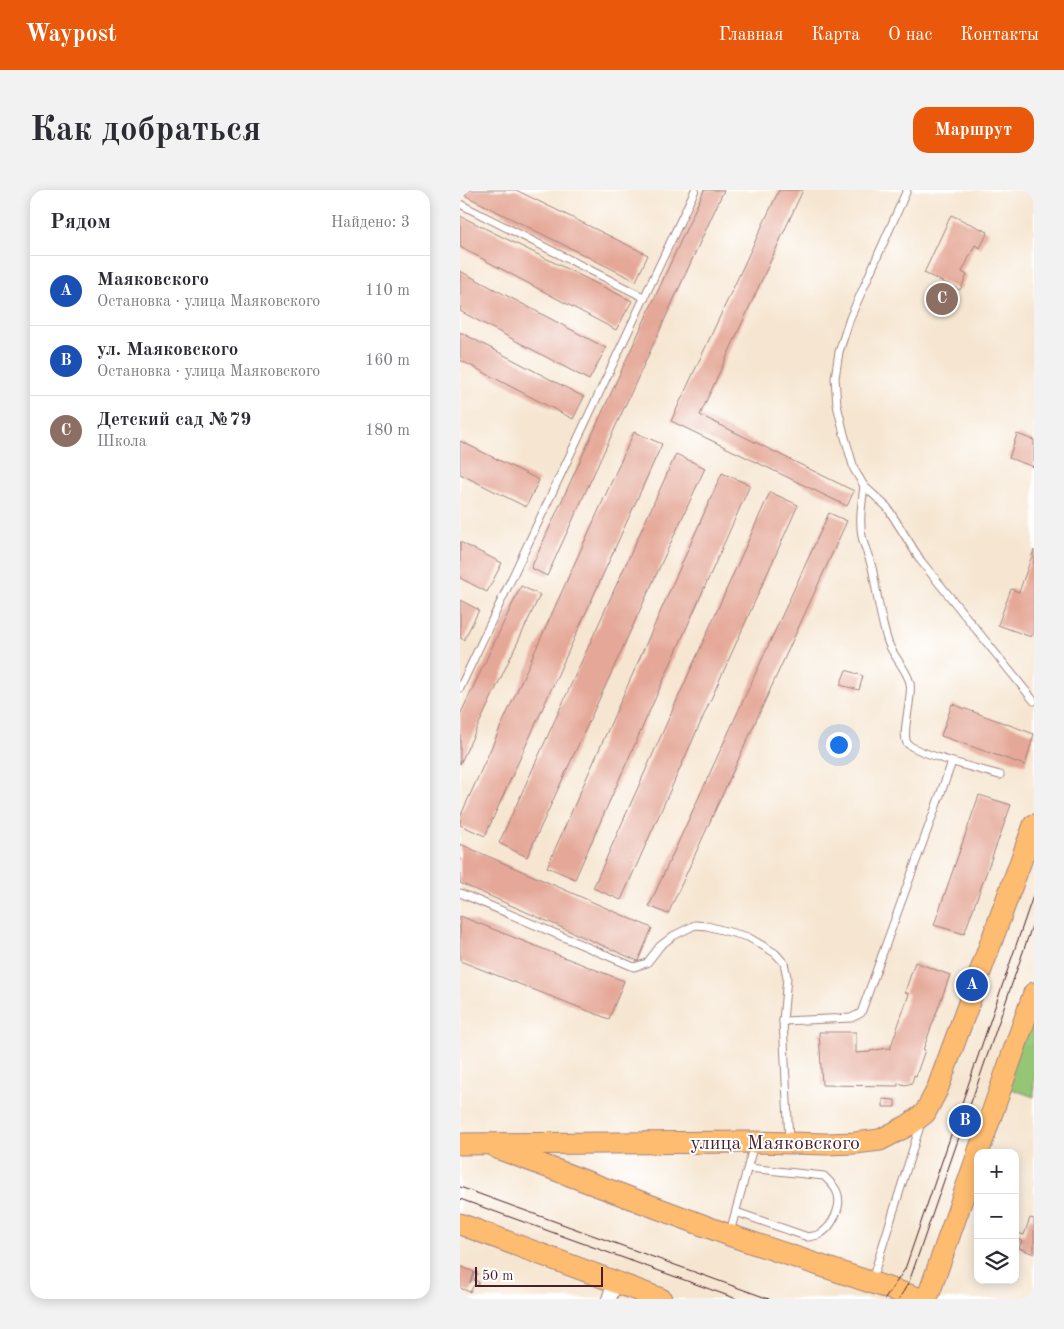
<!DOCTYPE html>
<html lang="ru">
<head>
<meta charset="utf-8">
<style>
	:root { --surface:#fff; --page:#f2f2f3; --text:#2b2b33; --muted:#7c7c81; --line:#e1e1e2; --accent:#ea580c }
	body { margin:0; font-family:"Old Standard TT",serif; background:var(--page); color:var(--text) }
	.controls { position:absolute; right:15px; bottom:15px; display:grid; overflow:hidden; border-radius:10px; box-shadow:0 2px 12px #0003 }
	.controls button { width:45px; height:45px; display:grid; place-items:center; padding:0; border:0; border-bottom:1px solid var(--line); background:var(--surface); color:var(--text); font:25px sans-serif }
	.scale { position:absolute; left:15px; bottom:12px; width:128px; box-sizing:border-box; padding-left:5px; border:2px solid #4a1f2b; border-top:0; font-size:14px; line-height:18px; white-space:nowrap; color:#4a1f2b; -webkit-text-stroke:4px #fff; paint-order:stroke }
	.you { position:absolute; left:378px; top:554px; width:18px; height:18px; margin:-12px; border:4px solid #fff; border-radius:50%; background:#1a73e8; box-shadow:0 0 0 8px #1a73e833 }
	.badge { display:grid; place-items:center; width:32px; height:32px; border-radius:50%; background:var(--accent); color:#fff; font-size:16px; font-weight:700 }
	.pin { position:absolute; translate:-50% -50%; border:2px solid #fff; box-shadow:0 1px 5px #0006 }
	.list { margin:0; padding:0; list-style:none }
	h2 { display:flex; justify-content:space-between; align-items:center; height:65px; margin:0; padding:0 20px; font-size:21px }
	h2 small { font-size:16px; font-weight:400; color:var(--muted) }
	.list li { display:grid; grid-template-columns:32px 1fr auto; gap:15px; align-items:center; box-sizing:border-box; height:70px; padding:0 20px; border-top:1px solid var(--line) }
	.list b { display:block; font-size:19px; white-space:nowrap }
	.list p { margin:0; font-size:16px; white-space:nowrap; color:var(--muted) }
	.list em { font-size:16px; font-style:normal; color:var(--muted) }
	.icon { flex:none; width:28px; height:28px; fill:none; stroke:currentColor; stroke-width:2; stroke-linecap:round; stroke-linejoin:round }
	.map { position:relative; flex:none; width:574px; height:1109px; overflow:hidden; border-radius:15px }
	header { display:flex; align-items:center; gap:30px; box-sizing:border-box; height:70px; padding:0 25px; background:var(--accent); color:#fff }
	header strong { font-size:24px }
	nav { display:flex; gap:28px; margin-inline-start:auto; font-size:18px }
	.intro { display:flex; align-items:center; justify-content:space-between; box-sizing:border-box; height:120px; padding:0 30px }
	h1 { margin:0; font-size:35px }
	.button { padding:12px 22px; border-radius:15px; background:var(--accent); color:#fff; font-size:18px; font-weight:700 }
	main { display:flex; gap:30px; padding:0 30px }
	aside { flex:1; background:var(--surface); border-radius:15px; box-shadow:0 2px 12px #0003 }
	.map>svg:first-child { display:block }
</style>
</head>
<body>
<header>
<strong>Waypost</strong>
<nav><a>Главная</a><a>Карта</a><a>О нас</a><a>Контакты</a></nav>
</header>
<div class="intro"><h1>Как добраться</h1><a class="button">Маршрут</a></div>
<main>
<aside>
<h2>Рядом<small>Найдено: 3</small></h2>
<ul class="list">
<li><span class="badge" style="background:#1a4fb4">A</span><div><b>Маяковского</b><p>Остановка · улица Маяковского</p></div><em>110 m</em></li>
<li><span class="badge" style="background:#1a4fb4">B</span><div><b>ул. Маяковского</b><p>Остановка · улица Маяковского</p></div><em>160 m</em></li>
<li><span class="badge" style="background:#8d6e63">C</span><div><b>Детский сад №79</b><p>Школа</p></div><em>180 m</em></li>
</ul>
</aside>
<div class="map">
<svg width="574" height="1109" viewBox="0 0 574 1109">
	<rect width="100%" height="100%" fill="#fff"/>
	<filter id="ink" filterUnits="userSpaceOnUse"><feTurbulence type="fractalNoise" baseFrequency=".02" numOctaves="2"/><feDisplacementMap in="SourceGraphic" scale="10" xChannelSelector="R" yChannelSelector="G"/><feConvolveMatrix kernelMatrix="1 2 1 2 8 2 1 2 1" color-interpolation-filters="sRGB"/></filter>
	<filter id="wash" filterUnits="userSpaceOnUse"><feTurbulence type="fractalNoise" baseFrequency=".0096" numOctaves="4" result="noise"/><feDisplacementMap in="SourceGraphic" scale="20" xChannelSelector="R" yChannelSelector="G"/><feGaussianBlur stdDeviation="1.12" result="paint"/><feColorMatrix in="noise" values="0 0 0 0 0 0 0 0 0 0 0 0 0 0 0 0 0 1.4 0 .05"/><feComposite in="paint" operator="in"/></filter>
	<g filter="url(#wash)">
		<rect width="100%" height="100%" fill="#f6e6d1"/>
		<polygon fill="#94c676" stroke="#6f7250" points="574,811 574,907 543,896"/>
		<g id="blocks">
			<g fill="#e5a898">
				<polygon points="0,0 56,0 188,65 176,91 0,3"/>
				<polygon points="244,0 264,0 87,386 71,378"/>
				<polygon points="319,0 343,0 240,225 394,301 387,316 211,231"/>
				<polygon points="491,25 528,42 520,58 515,55 502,82 507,85 500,100 464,83"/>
				<polygon points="0,26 172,111 156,140 0,57"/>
				<polygon points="0,81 146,158 129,190 0,121"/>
				<polygon points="0,142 124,207 113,229 0,170"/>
				<polygon points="174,242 202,254 25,646 0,635 0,627"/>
				<polygon points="557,244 574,250 574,277 549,268"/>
				<polygon points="0,251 79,290 66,317 0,284"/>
				<polygon points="216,264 245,278 67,667 39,653"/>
				<polygon points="262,283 290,295 115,689 87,677"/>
				<polygon points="310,302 338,315 161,710 133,698"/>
				<polygon points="369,323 387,331 208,724 189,716"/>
				<polygon points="0,352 42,373 27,402 0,388"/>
				<polygon points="574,360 574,440 571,447 538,435 551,399 559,402"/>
				<polygon points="61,396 80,405 0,574 0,525"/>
				<polygon points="0,410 19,420 4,450 0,448"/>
				<polygon points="386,480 403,486 399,500 380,495"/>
				<polygon points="492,514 574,544 565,575 481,546"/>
				<polygon points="519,605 551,615 504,744 474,735"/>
				<polygon points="0,654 192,738 178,771 0,693"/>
				<polygon points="0,726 164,791 149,829 0,771"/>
				<polygon points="455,772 490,785 463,860 465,860 456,886 454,885 452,893 445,895 438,893 438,896 362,895 359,842 396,842 396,863 410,862 410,861 428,858 430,859 449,804 445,802"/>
				<polygon points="423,909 435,910 435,917 423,917"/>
				<polygon points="570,1028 574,1029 574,1064 559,1058 562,1051 555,1048 555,1042 564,1045"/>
				<polygon points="0,1076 14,1082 10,1093 15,1082 18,1083 14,1090 19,1092 17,1096 14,1095 10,1102 0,1098"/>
			</g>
		</g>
	</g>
	<g filter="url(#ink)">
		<use href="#blocks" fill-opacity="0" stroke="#a0827e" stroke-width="1"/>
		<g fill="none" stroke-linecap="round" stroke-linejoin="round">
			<g stroke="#a0827e" stroke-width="9">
				<g id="lane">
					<polyline points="447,0 390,128 379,162 375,188 377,215 384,244 394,279 404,296 427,317 461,371 574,511"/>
					<polyline points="0,14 185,108"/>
					<path d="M404 296C402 313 399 329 402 346 404 358 411 370 413 382 417 404 420 427 427 449 431 465 446 477 450 493 453 508 441 542 447 553 454 563 525 581 540 585"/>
					<polyline points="0,498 235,0"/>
					<polyline points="0,703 174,777 187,773 200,756 213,746 235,735 247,736 288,747 315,763 324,773 327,787 323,831 329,951"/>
					<polyline points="323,831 391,828 401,823 492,572"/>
					<path d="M276 1022 348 1047C352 1046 356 1046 360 1044 372 1037 383 1016 377 1002 374 995 369 991 364 986L288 978"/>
					<polyline points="270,1042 294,954"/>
					<polyline points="412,1090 461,933"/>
				</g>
			</g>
			<g stroke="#a0827e" stroke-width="16">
				<polyline id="street" points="149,1109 155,1092"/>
			</g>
			<g stroke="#a0827e" stroke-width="23">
				<g id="primary">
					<polyline points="0,954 294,952 366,954 395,953 420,950 449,935 465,923 477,900 574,635"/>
					<polyline points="37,958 269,1045 461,1109"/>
					<polyline points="518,963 574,803"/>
					<polyline points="0,1034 201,1109"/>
					<polyline points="467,1109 518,964"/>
				</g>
			</g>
			<use href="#lane" stroke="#fff" stroke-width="7"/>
			<use href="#street" stroke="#fff" stroke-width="14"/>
			<use href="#primary" stroke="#fdbc6f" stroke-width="21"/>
			<g stroke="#4a1f2b" stroke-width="1">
				<polyline points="0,997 309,1109"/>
				<polyline points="0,1009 277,1109"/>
				<polyline points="425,1109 445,1079 574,703"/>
				<polyline points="439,1109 449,1092 574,730"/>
			</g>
		</g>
	</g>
	<g text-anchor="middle" stroke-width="4" stroke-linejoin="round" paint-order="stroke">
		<g font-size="20" fill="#4a1f2b" stroke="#fff">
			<text x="315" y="959">улица Маяковского</text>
		</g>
	</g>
</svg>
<div class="controls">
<button>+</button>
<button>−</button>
<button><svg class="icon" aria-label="layers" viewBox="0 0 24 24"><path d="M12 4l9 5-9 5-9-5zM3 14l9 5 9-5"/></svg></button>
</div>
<div class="scale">50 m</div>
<div class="you"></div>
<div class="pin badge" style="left:512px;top:795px;background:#1a4fb4">A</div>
<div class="pin badge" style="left:505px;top:931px;background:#1a4fb4">B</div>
<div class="pin badge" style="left:482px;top:109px;background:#8d6e63">C</div>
</div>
</main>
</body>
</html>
